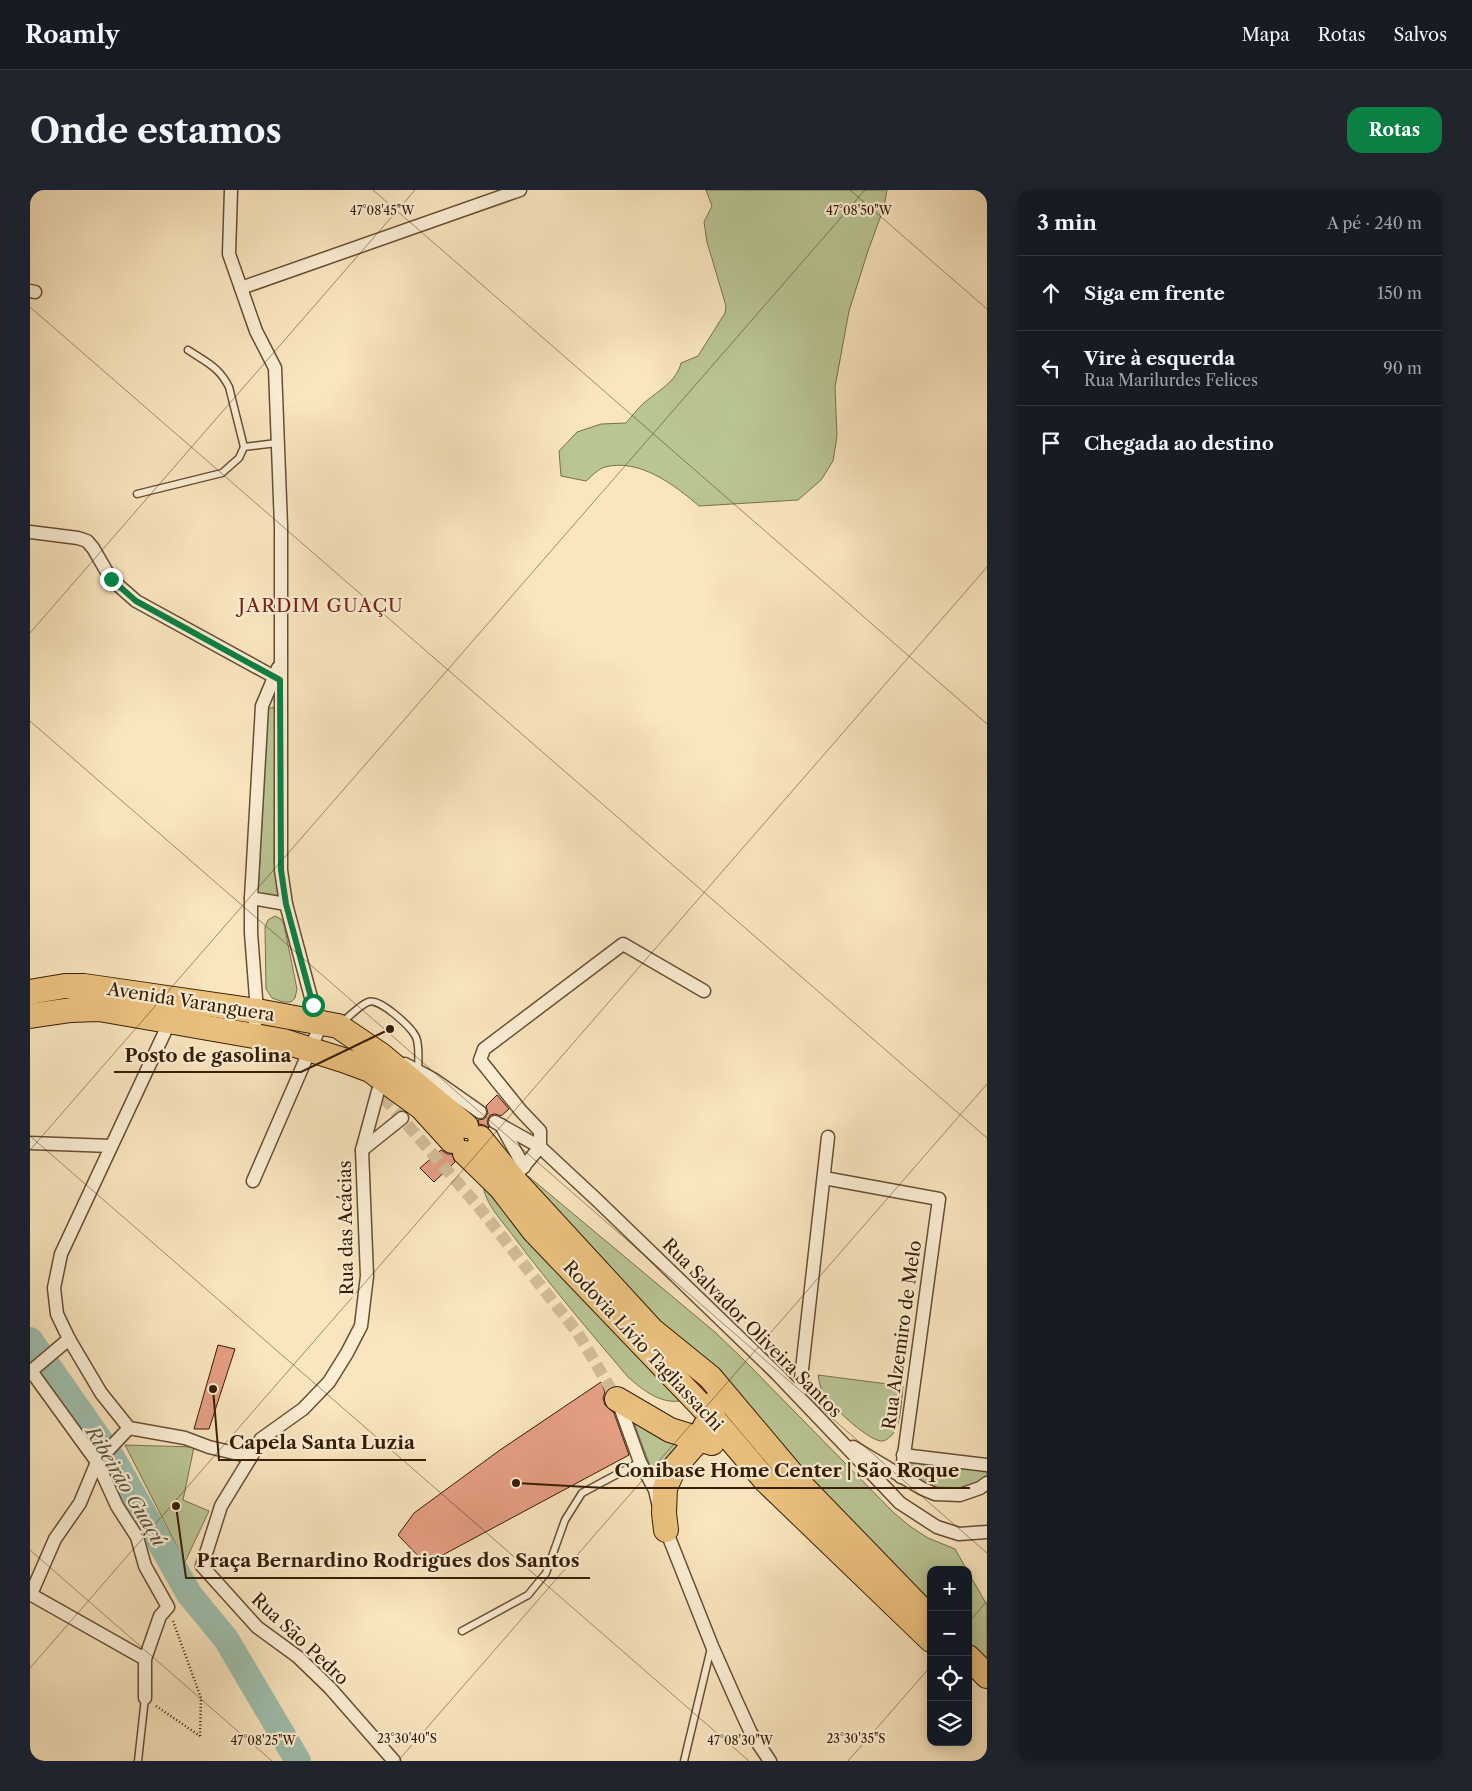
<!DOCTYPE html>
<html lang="pt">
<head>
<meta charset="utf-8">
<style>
	:root { --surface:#171b24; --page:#20242c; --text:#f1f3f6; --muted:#9ea1a6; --line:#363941; --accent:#0b8043 }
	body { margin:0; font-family:"Libre Caslon Text",serif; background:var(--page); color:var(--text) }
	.controls { position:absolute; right:15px; bottom:15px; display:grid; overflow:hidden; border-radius:10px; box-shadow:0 2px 12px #0003 }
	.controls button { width:45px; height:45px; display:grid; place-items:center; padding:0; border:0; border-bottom:1px solid var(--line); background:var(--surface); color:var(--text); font:25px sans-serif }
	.stop { position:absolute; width:15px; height:15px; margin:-11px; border:4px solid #0b8043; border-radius:50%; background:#fff }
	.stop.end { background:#0b8043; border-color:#fff; box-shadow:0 1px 5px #0008 }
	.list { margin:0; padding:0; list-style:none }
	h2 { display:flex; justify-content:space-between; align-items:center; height:65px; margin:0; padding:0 20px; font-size:21px }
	h2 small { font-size:16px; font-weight:400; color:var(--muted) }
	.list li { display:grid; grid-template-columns:32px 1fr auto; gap:15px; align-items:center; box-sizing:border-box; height:75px; padding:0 20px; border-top:1px solid var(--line) }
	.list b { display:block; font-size:19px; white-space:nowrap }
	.list p { margin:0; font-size:16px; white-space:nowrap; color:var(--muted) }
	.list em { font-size:16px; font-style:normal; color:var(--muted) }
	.icon { flex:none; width:28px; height:28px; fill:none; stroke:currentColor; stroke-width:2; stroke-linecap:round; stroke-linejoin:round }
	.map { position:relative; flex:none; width:957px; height:1571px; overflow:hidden; border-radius:15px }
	header { display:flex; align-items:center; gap:30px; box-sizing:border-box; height:70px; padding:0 25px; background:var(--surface); border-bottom:1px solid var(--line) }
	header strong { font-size:24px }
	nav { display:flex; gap:28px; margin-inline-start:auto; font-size:18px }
	.intro { display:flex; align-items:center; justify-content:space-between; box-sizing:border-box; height:120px; padding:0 30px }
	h1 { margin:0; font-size:35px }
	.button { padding:12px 22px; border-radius:15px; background:var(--accent); color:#fff; font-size:18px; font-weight:700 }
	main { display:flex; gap:30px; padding:0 30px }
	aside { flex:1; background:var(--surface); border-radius:15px; box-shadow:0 2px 12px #0003 }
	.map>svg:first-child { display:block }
</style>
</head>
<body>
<header>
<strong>Roamly</strong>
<nav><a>Mapa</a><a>Rotas</a><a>Salvos</a></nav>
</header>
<div class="intro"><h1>Onde estamos</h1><a class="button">Rotas</a></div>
<main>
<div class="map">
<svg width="957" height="1571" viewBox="0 0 957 1571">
	<rect width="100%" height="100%" fill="#f9e5be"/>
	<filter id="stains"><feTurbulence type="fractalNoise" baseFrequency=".004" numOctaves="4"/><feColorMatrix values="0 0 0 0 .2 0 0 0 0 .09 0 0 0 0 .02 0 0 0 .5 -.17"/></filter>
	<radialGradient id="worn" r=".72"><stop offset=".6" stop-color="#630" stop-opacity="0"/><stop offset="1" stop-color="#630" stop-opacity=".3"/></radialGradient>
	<g fill="#bac594" stroke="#78704c">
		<path d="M676 0H857L854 17 838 61 819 121 805 197 807 246 803 271 791 290 768 310 669 316C645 295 609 268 575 277 568 279 561 287 556 291L531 286 529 261 547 242 571 234 596 233C602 226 608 218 615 212 628 201 647 191 651 173L668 166 695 123 696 116 677 52 674 32 682 16Z"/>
		<polygon points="243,517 245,521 244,673 248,707 228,705 238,521 240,518"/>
		<polygon points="245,726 251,729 254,735 267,799 265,808 261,812 253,812 242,808 236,799 235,737 238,730"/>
		<polygon points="498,986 686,1143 714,1170 864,1323 881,1337 898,1348 925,1359 937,1380 901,1380 901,1415 498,1000 494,987"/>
		<path d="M453 995 654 1210C632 1216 613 1200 598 1187 559 1141 520 1095 484 1047 473 1032 455 1014 453 995Z"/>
		<path d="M788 1185 873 1196C871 1211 872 1232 862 1245 860 1247 855 1251 853 1251 840 1253 799 1214 793 1203 790 1198 789 1190 788 1185Z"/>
		<polygon points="601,1225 654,1253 628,1297"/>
		<polygon points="95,1255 164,1257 153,1310 179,1321 155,1372"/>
		<path d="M878 1269 957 1278V1290C939 1298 909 1307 891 1294 886 1290 881 1285 876 1280Z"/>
		<polygon points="938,1382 957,1415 957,1472 938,1453"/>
	</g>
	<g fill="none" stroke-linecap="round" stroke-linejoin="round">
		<polyline stroke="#9ebfae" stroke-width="26" points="0,1150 83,1269 159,1404 196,1449 268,1571"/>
	</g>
	<g fill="#e59e82" stroke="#361c03">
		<polygon points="467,905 479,919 471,926 465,924 460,925 457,932 459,938 454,935 449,934 448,930 454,929 458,923 456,916"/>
		<polygon points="411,960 417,964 422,964 425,972 404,992 390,978"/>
		<polygon points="188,1155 205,1159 179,1239 164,1239"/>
		<polygon points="571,1192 575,1202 573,1208 575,1215 584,1223 599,1265 396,1374 368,1345 384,1323 470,1260"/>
	</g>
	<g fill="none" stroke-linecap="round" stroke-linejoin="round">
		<polyline stroke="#d2bd99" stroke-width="12" stroke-dasharray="12 6" stroke-linecap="butt" points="345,892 348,901 448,1016 547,1142 587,1209"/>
		<g stroke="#674e32" stroke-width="9">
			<g id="lane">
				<path d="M158 160C176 172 189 177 199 197L214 257 247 253"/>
				<polyline points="107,304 192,283 209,268 214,257"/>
				<path d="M311 833C318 828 330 815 338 812 349 807 381 837 386 847 390 857 388 871 388 881"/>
				<polyline points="432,1441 498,1405 516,1383 535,1330 552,1303 610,1272"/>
				<polyline points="108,1571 115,1508"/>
				<polyline points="654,1571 681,1458"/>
			</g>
		</g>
		<g stroke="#674e32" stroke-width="15">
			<g id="street">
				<polyline points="201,0 199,64 226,141 245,178 251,336 251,680 256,714 283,815 292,832 223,991"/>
				<polyline points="211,98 490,0"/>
				<polyline points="0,101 5,102"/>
				<polyline points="0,342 48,348 57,351 63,358 81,389 106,411 250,490"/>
				<polyline points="221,708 256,714"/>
				<polyline points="223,845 227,821 221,743 221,708 232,516 248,478"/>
				<polyline points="375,874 403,889 450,922"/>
				<polyline points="465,932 510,957 568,1011 747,1184 870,1313 907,1337 929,1344 957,1342"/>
				<polyline points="471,935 494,977"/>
				<polyline points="0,953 81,956"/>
				<polyline points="510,957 510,941 491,921 450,870 454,859 593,754 674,801"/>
				<polyline points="332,960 372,928"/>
				<polyline points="489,982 510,957"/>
				<polyline points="794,988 909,1009 871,1287"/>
				<polyline points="39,1149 27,1124 24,1098 31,1064 140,831"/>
				<polyline points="1,1181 67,1272 87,1316 107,1347 115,1376 138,1417 130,1426 115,1469 115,1508"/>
				<polyline points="0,1182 39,1149 71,1203 99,1238 155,1248 179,1257 221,1267 231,1249 273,1219 299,1192 317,1163 331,1136 337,1086 332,960 348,901"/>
				<polyline points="769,1206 798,947"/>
				<polyline points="588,1211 610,1272 625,1300 628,1313"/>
				<polyline points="823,1257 891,1298 905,1304 930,1305 950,1298 957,1293"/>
				<polyline points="873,1265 957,1275"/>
				<polyline points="221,1267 191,1316 172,1376 227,1437 268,1467 300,1498 364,1571"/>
				<polyline points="634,1335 682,1456 705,1508 721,1543 740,1571"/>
				<polyline points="0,1404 115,1469"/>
				<polyline points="1,1404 25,1349 50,1313 67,1272 99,1238"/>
			</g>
		</g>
		<g stroke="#361c03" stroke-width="26">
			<g id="highway">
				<polyline points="0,802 35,796 54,796 227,821 308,836 351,865 436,936"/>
				<polyline points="0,826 41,820 69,819 253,851 313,870 340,880 391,917 422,951"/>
				<polyline points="450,948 484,990 622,1140 680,1187 771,1295 896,1424"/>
				<polyline points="435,963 471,998 504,1041 681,1226 736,1291 901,1450"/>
				<polyline points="587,1209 640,1240 682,1253"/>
				<polyline points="636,1340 634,1323 635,1298 644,1278 670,1248 686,1212"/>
				<polyline points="938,1467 957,1486"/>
			</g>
		</g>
		<g stroke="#361c03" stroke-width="2.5" stroke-dasharray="1 2.5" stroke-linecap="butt">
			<polyline points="143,1431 171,1508 170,1546"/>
			<polyline points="126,1516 170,1546"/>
		</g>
		<use href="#lane" stroke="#fbeed5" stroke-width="6"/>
		<use href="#street" stroke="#fbeed5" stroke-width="12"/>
		<use href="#highway" stroke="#ecc27f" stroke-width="24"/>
	</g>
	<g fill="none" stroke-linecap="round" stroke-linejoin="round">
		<polyline stroke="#0b8043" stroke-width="6" points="81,389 106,411 250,490 251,680 256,714 283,815"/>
	</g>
	<path fill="none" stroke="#361c03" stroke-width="1" stroke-opacity="0.45" d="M343 0 957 534M820 0 957 119M0 117 957 948M0 443 385 0M0 531 957 1363M0 946 719 1571M0 960 835 0M0 1360 242 1571M938 1433 957 1411M0 1478 957 377M368 1571 957 894M818 1571 901 1476"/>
	<g text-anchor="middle" stroke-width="4.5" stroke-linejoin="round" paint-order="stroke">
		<g font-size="18" fill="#361c03" stroke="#fbeed5">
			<text transform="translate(161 812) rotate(9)" y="6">Avenida Varanguera</text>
			<text transform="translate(316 1038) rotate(-91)" y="6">Rua das Acácias</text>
			<text transform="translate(722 1138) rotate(45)" y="6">Rua Salvador Oliveira Santos</text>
			<text transform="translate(872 1145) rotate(-82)" y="6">Rua Alzemiro de Melo</text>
			<text transform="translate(613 1156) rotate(47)" y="6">Rodovia Lívio Tagliassachi</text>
			<text transform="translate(270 1449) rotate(43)" y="6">Rua São Pedro</text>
		</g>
		<g font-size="19" letter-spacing="1" fill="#7a1f14" stroke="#fbeed5">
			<text x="291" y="422">JARDIM GUAÇU</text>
		</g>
		<g font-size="19" font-style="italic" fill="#5a553f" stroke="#fbeed5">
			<text transform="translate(96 1296) rotate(59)" y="7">Ribeirão Guaçú</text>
		</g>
	</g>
	<g font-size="12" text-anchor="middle" fill="#361c03" stroke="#fbeed5" stroke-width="4.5" stroke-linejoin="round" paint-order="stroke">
		<text x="352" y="25">47°08'45"W</text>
		<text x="829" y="25">47°08'50"W</text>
		<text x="377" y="1553">23°30'40"S</text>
		<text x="826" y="1553">23°30'35"S</text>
		<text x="233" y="1555">47°08'25"W</text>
		<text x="710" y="1555">47°08'30"W</text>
	</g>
	<path fill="none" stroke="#361c03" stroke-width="2" d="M360 839L271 882H84M183 1199L189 1270H396M486 1293L575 1298H940M146 1316L156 1388H560"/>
	<g fill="#361c03" stroke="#fbeed5" stroke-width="2">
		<circle cx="360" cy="839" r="5"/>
		<circle cx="183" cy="1199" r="5"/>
		<circle cx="486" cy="1293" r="5"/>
		<circle cx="146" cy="1316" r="5"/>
	</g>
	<g font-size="19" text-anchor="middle" font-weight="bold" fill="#361c03" stroke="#fbeed5" stroke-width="4.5" stroke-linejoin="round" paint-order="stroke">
		<text x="178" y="872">Posto de gasolina</text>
		<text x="292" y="1259">Capela Santa Luzia</text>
		<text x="757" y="1287">Conibase Home Center | São Roque</text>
		<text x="358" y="1377">Praça Bernardino Rodrigues dos Santos</text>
	</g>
	<rect width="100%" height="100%" filter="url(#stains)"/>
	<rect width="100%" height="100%" fill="url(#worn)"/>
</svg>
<div class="controls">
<button>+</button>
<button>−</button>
<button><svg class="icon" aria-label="locate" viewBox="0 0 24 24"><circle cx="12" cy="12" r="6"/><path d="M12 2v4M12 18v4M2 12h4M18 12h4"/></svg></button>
<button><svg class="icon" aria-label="layers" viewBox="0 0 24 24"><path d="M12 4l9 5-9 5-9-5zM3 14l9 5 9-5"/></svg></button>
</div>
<div class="stop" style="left:283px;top:815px"></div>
<div class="stop end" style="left:81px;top:389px"></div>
</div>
<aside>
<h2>3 min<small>A pé · 240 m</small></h2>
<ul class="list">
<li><svg class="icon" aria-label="ahead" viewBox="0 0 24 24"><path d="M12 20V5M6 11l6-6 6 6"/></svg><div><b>Siga em frente</b></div><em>150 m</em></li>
<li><svg class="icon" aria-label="left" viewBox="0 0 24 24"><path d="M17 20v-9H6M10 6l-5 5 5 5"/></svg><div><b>Vire à esquerda</b><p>Rua Marilurdes Felices</p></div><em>90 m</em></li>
<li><svg class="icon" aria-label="arrive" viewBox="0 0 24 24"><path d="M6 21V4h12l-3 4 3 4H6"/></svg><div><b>Chegada ao destino</b></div></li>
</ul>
</aside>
</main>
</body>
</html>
